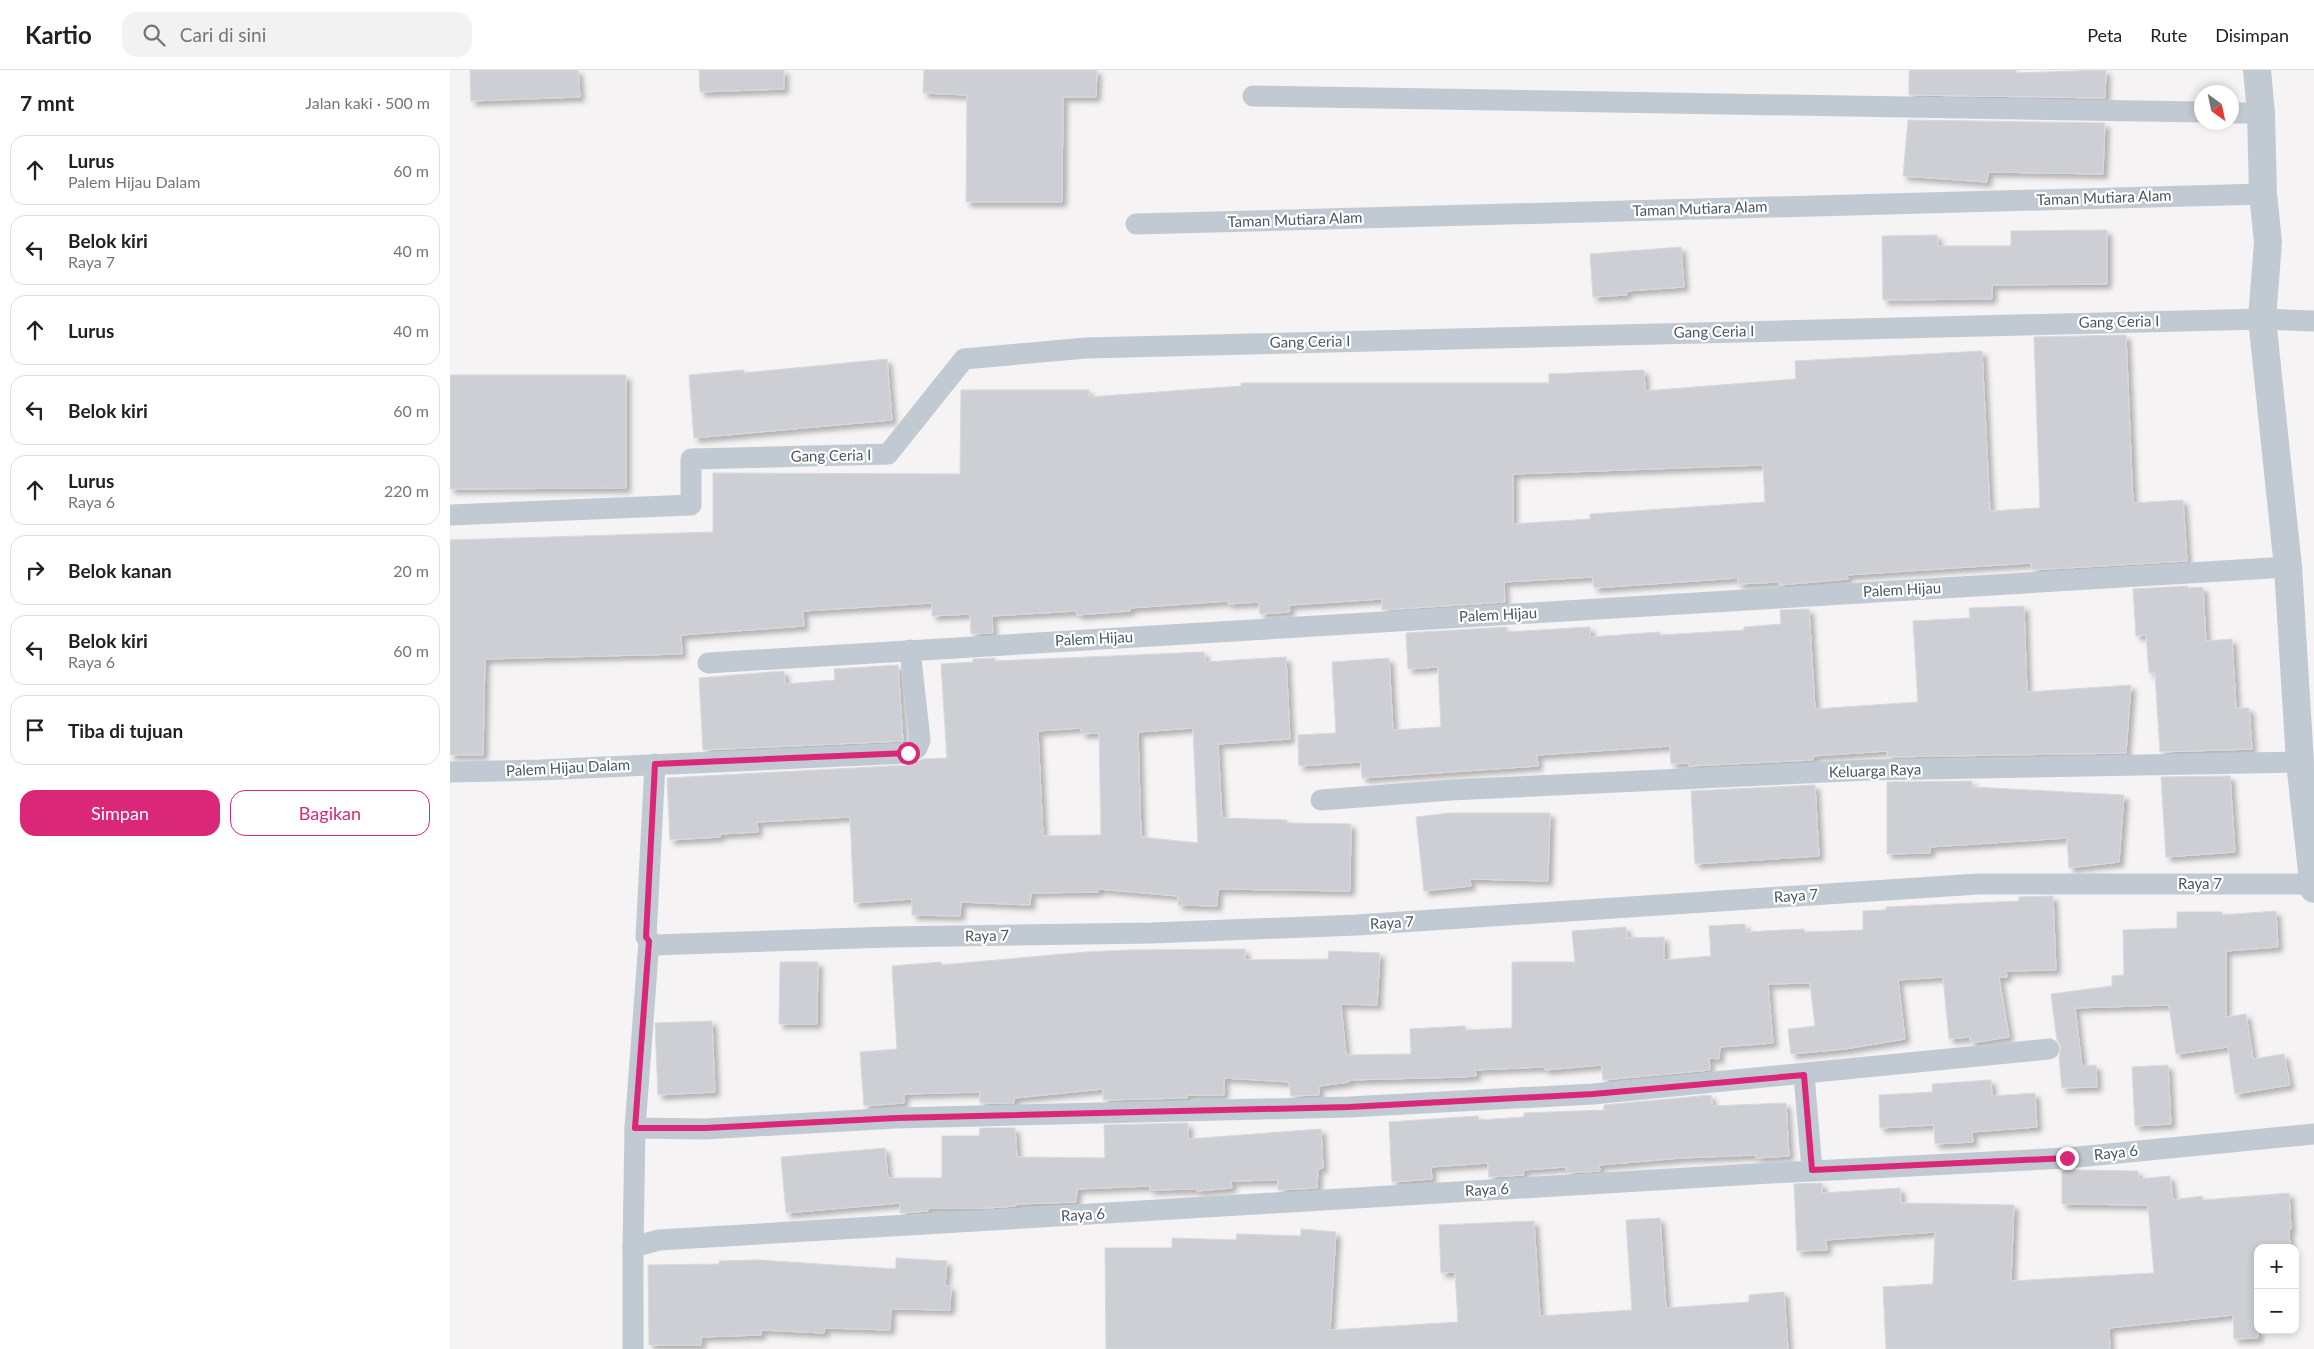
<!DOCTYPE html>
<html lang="id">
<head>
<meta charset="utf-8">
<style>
	:root { --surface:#fff; --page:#f2f2f2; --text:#202124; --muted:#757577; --line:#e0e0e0; --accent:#db2777 }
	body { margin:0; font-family:Lato,sans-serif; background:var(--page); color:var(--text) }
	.controls { position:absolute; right:15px; bottom:15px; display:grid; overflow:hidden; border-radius:10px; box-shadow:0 2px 8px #0003 }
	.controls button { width:45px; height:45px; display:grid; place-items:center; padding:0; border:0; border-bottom:1px solid var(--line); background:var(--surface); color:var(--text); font:25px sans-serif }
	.compass { position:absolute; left:1744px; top:15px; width:45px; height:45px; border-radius:50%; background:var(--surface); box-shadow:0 2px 8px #0003; rotate:147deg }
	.stop { position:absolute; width:15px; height:15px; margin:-11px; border:4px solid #db2777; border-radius:50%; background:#fff }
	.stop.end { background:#db2777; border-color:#fff; box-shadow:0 1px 5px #0008 }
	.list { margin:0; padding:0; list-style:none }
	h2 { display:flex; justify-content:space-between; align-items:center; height:65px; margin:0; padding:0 20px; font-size:21px }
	h2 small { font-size:16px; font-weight:400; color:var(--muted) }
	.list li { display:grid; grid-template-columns:32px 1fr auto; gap:15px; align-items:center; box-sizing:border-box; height:70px; margin:0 10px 10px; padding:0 10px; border:1px solid var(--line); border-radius:15px }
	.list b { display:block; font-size:19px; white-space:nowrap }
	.list p { margin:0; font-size:16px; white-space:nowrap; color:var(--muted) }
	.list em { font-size:16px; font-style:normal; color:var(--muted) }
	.actions { display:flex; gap:10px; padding:15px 20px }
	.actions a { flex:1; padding:11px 0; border:1px solid var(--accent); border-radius:15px; text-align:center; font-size:18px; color:var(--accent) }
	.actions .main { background:var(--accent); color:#fff }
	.icon { flex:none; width:28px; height:28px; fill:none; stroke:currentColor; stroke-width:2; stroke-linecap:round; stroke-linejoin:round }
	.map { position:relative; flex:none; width:1864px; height:1279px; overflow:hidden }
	header { display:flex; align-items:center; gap:30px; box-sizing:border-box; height:70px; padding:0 25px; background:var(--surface); border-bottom:1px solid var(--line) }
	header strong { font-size:24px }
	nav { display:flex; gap:28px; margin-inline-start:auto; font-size:18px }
	.search { width:350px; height:45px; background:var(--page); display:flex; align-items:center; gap:12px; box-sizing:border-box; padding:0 18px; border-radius:15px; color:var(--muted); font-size:19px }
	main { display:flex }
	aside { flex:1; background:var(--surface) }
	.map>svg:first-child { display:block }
</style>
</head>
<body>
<header>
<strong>Kartio</strong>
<div class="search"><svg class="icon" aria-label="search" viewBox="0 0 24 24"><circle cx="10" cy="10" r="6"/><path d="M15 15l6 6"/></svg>Cari di sini</div>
<nav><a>Peta</a><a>Rute</a><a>Disimpan</a></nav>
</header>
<main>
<aside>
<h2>7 mnt<small>Jalan kaki · 500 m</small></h2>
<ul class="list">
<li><svg class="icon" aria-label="ahead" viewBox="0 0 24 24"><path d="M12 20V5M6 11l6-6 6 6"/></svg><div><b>Lurus</b><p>Palem Hijau Dalam</p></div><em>60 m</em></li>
<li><svg class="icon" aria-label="left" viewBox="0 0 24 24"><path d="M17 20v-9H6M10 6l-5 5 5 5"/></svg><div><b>Belok kiri</b><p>Raya 7</p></div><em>40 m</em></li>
<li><svg class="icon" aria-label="ahead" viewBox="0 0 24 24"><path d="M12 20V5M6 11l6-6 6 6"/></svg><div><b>Lurus</b></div><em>40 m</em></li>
<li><svg class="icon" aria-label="left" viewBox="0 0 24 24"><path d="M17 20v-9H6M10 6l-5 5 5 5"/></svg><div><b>Belok kiri</b></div><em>60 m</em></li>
<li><svg class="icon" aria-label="ahead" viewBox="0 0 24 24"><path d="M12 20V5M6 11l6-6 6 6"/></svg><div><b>Lurus</b><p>Raya 6</p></div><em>220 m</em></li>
<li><svg class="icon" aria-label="right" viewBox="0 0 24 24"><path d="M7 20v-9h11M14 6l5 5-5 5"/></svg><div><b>Belok kanan</b></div><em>20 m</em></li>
<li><svg class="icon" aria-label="left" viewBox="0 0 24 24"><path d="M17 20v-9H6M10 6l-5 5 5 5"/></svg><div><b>Belok kiri</b><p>Raya 6</p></div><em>60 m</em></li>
<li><svg class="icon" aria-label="arrive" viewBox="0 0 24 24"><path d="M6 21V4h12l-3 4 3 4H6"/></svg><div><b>Tiba di tujuan</b></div></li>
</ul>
<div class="actions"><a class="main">Simpan</a><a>Bagikan</a></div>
</aside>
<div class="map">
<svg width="1864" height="1279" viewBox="0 0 1864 1279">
	<defs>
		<filter id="shadow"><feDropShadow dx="4.5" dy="4.5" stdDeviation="2.5" flood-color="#0004"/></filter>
	</defs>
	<rect width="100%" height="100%" fill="#f5f3f3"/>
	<g fill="#cdcfd5" stroke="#d7d9de" fill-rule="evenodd" filter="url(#shadow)">
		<polygon points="20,0 128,0 130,27 21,31"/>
		<polygon points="249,0 334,0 334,19 250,22"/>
		<polygon points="474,0 647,0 646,27 613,27 612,132 516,132 517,25 473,23"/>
		<polygon points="1459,0 1566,0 1566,3 1656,0 1655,28 1459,25"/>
		<polygon points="1458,50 1655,53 1653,104 1538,102 1537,112 1453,106"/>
		<polygon points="1657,160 1657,214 1542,215 1542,229 1433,230 1432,166 1487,165 1488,176 1561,176 1561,161"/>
		<polygon points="1231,177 1234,217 1176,221 1177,225 1143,227 1140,184"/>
		<path d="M1676 265 1683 433 1733 430 1737 491 1582 500 1581 493 1397 505 1398 509 1329 515V512L1288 514V508L1144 518 1143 507 1054 512 1055 532 932 540V529L839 535 840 542 810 544 809 532 778 534V531L680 538V541L627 545 626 541 542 546 543 563 521 564 520 544 482 546V533L353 541 354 556 231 565 232 584 35 589 33 685H0V470L263 462V403L510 404 511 320H639V327L791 316V313H1099V304L1194 300 1195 321 1346 309 1345 291 1532 281 1540 441 1590 438 1584 267ZM1313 395 1315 432 1140 444V449L1063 454V404Z"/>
		<polygon points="437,289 442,350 244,368 239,305 294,300 294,303"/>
		<polygon points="0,305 176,305 176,418 0,419"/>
		<polygon points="1738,516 1738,518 1753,517 1756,571 1782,569 1786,638 1799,638 1802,679 1710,682 1705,603 1699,603 1696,565 1686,566 1683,519"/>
		<polygon points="1574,536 1577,622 1681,615 1676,683 1437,687 1437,681 1363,686 1363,690 1239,696 1239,693 1221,694 1220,676 1087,685 1088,696 912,708 911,692 849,696 848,665 886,663 882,592 939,588 943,660 991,657 988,597 958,599 956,563 1057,557 1057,562 1140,557 1140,567 1210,562 1210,565 1294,560 1294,557 1331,554 1330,540 1359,539 1365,639 1468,632 1463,551 1520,548 1519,538"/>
		<path d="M754 582 755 592 836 587 840 669 768 674 772 748 837 750V753L901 754 900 821 768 819 767 836 728 835V826L648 819V822L581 823 580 835 511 832 510 846 462 845V829L404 833 400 747 307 752 308 762 270 764V767L220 770 217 708 459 695 473 689 497 688 491 594 523 592V589L545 588V591ZM631 658 632 664 649 663 651 765 593 766 588 661ZM743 658 748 773 691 767 688 662Z"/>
		<polygon points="448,595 453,671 253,680 249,608 334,601 335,614 385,610 384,599"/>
		<polygon points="1780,706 1785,782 1716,787 1711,707"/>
		<polygon points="1522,711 1522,717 1674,725 1669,792 1619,798 1617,768 1480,777 1480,783 1437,784 1437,712"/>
		<polygon points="1365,715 1369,786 1245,794 1241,721"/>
		<polygon points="1000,743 1100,743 1098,811 1020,809 1021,816 974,821 966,747"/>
		<polygon points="1603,826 1606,900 1556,901 1557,907 1549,907 1559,967 1521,973 1520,967 1499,969 1493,907 1448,910 1455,969 1395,979 1341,984 1338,959 1365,956 1360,913 1318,914 1323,973 1270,977 1269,989 1259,988 1260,1000 1153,1010 1152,995 1095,1000 1094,997 1025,1000 1026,1006 1012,1007 899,1010 899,1012 869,1016 869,1025 841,1026 839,1012 774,1008 774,1025 737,1025 737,1028 653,1030 653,1019 564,1028 564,1033 530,1033 530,1022 454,1024 454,1033 414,1036 410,982 447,979 442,896 491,892 491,895 636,882 679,880 795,879 795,890 878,889 879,881 930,883 927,935 891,934 896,985 961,984 960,959 1015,956 1016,960 1062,958 1062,892 1125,892 1122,861 1176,857 1177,868 1214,867 1214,890 1261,886 1259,856 1295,854 1296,862 1354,859 1355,862 1413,860 1413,841 1436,840 1436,837 1569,831 1569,827"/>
		<polygon points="1826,841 1828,877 1776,881 1776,947 1796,944 1803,989 1834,984 1840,1015 1785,1024 1778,977 1726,984 1719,935 1625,938 1632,996 1646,995 1647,1017 1612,1018 1609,987 1611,977 1607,970 1601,924 1662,916 1662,906 1674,905 1673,860 1727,858 1727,842 1772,842 1772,845"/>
		<polygon points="330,892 368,892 367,954 329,954"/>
		<polygon points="262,951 265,1022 208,1025 205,953"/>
		<polygon points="1718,995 1721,1054 1685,1056 1682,997"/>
		<polygon points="1541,1010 1542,1026 1585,1023 1587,1057 1522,1062 1523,1072 1485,1074 1484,1055 1430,1058 1429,1025 1483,1022 1482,1014"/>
		<polygon points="1261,1025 1262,1036 1336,1033 1339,1086 1306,1088 1306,1085 1231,1088 1149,1095 1150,1101 1117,1103 1116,1097 1073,1100 1074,1105 1039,1107 1038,1093 981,1097 982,1109 942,1112 939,1052 1028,1046 1029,1050 1074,1047 1074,1043 1154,1040 1154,1035"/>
		<polygon points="738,1053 738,1069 871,1059 873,1098 868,1099 867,1118 828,1120 828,1110 781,1111 782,1118 747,1121 746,1119 700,1120 700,1116 627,1119 626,1132 566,1134 566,1136 537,1138 478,1138 478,1141 450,1143 450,1133 336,1143 331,1087 435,1078 438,1108 492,1108 492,1066 529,1066 530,1058 565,1058 567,1087 655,1088 654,1055"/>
		<polygon points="1624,1100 1688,1101 1688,1109 1720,1106 1723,1130 1752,1126 1753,1130 1839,1123 1841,1159 1839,1159 1840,1178 1808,1178 1808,1268 1784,1269 1783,1245 1659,1258 1660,1279 1436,1279 1433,1217 1483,1214 1485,1162 1376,1170 1377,1180 1347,1181 1344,1114 1372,1113 1372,1123 1450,1118 1451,1133 1564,1135 1561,1211 1704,1203 1698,1135 1612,1134 1612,1101"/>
		<polygon points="1210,1148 1216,1238 1299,1232 1299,1225 1334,1222 1338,1279 656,1279 655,1178 722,1178 722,1168 786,1170 787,1164 851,1166 851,1159 886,1162 880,1260 1008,1252 1005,1202 991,1203 989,1155 1084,1151 1090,1246 1182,1240 1176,1150"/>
		<polygon points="446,1188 497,1191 495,1216 501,1216 500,1240 441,1239 440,1260 375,1258 374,1263 311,1260 311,1265 251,1267 251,1275 199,1275 198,1195 269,1194 269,1191 308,1190 446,1199"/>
	</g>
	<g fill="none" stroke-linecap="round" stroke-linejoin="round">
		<g stroke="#c1cad2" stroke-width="21">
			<polyline points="803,26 1752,42"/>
			<polyline points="1782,43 1811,43"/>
			<polyline points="686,154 1813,124"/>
			<polyline points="0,445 241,435 241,389 438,384 514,289 636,278 1812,249 1864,251"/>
			<polyline points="258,593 1838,497"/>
			<polyline points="205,694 196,867 204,875 439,867 702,863 907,855 1528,814 1863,814"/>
			<polyline points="0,702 90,700 458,683 467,678 470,670 460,580"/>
			<polyline points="871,730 1001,720 1419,700 1850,692"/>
			<polyline points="199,871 185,1058 255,1059 446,1048 899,1037 1143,1024 1599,979"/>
			<polyline points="1354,1005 1362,1100"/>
			<polyline points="185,1058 183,1177 209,1170 1321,1103 1617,1088 1864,1064"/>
			<polyline points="183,1279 183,1177"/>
		</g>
		<polyline stroke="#c1cad2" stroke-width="28" points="1807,0 1811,43 1813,124 1818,172 1812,249 1838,497 1850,692 1864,819"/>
	</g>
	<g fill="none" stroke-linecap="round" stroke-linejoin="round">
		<polyline stroke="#db2777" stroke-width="6" points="458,683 205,694 196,867 199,871 185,1058 255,1058 446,1048 899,1037 1143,1024 1354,1005 1362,1100 1617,1088"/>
	</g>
	<g text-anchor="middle" stroke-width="4.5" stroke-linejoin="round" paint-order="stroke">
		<g font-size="15" fill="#4a5661" stroke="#fff">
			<text transform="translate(1654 128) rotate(-2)" y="5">Taman Mutiara Alam</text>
			<text transform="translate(1250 139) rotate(-2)" y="5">Taman Mutiara Alam</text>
			<text transform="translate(845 150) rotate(-2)" y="5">Taman Mutiara Alam</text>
			<text transform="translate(1669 252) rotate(-1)" y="5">Gang Ceria I</text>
			<text transform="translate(1264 262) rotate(-1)" y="5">Gang Ceria I</text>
			<text transform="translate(860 272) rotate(-1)" y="5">Gang Ceria I</text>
			<text transform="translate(381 386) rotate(-1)" y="5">Gang Ceria I</text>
			<text transform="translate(1452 520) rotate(-3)" y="5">Palem Hijau</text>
			<text transform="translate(1048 545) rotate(-3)" y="5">Palem Hijau</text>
			<text transform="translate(644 569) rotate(-3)" y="5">Palem Hijau</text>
			<text transform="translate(118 698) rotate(-3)" y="5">Palem Hijau Dalam</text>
			<text transform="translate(1425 701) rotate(-2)" y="5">Keluarga Raya</text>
			<text x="1750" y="819">Raya 7</text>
			<text transform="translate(1346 826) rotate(-4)" y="5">Raya 7</text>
			<text transform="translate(942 853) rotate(-3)" y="5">Raya 7</text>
			<text transform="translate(537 866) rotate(-1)" y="5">Raya 7</text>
			<text transform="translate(1666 1083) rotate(-6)" y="5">Raya 6</text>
			<text transform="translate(1037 1120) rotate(-3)" y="5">Raya 6</text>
			<text transform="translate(633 1145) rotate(-3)" y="5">Raya 6</text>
		</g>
	</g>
</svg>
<div class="controls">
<button>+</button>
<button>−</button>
</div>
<svg class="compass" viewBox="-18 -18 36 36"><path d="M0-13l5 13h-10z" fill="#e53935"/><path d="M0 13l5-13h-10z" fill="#757577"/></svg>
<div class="stop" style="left:458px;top:683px"></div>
<div class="stop end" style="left:1617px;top:1088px"></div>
</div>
</main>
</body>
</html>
